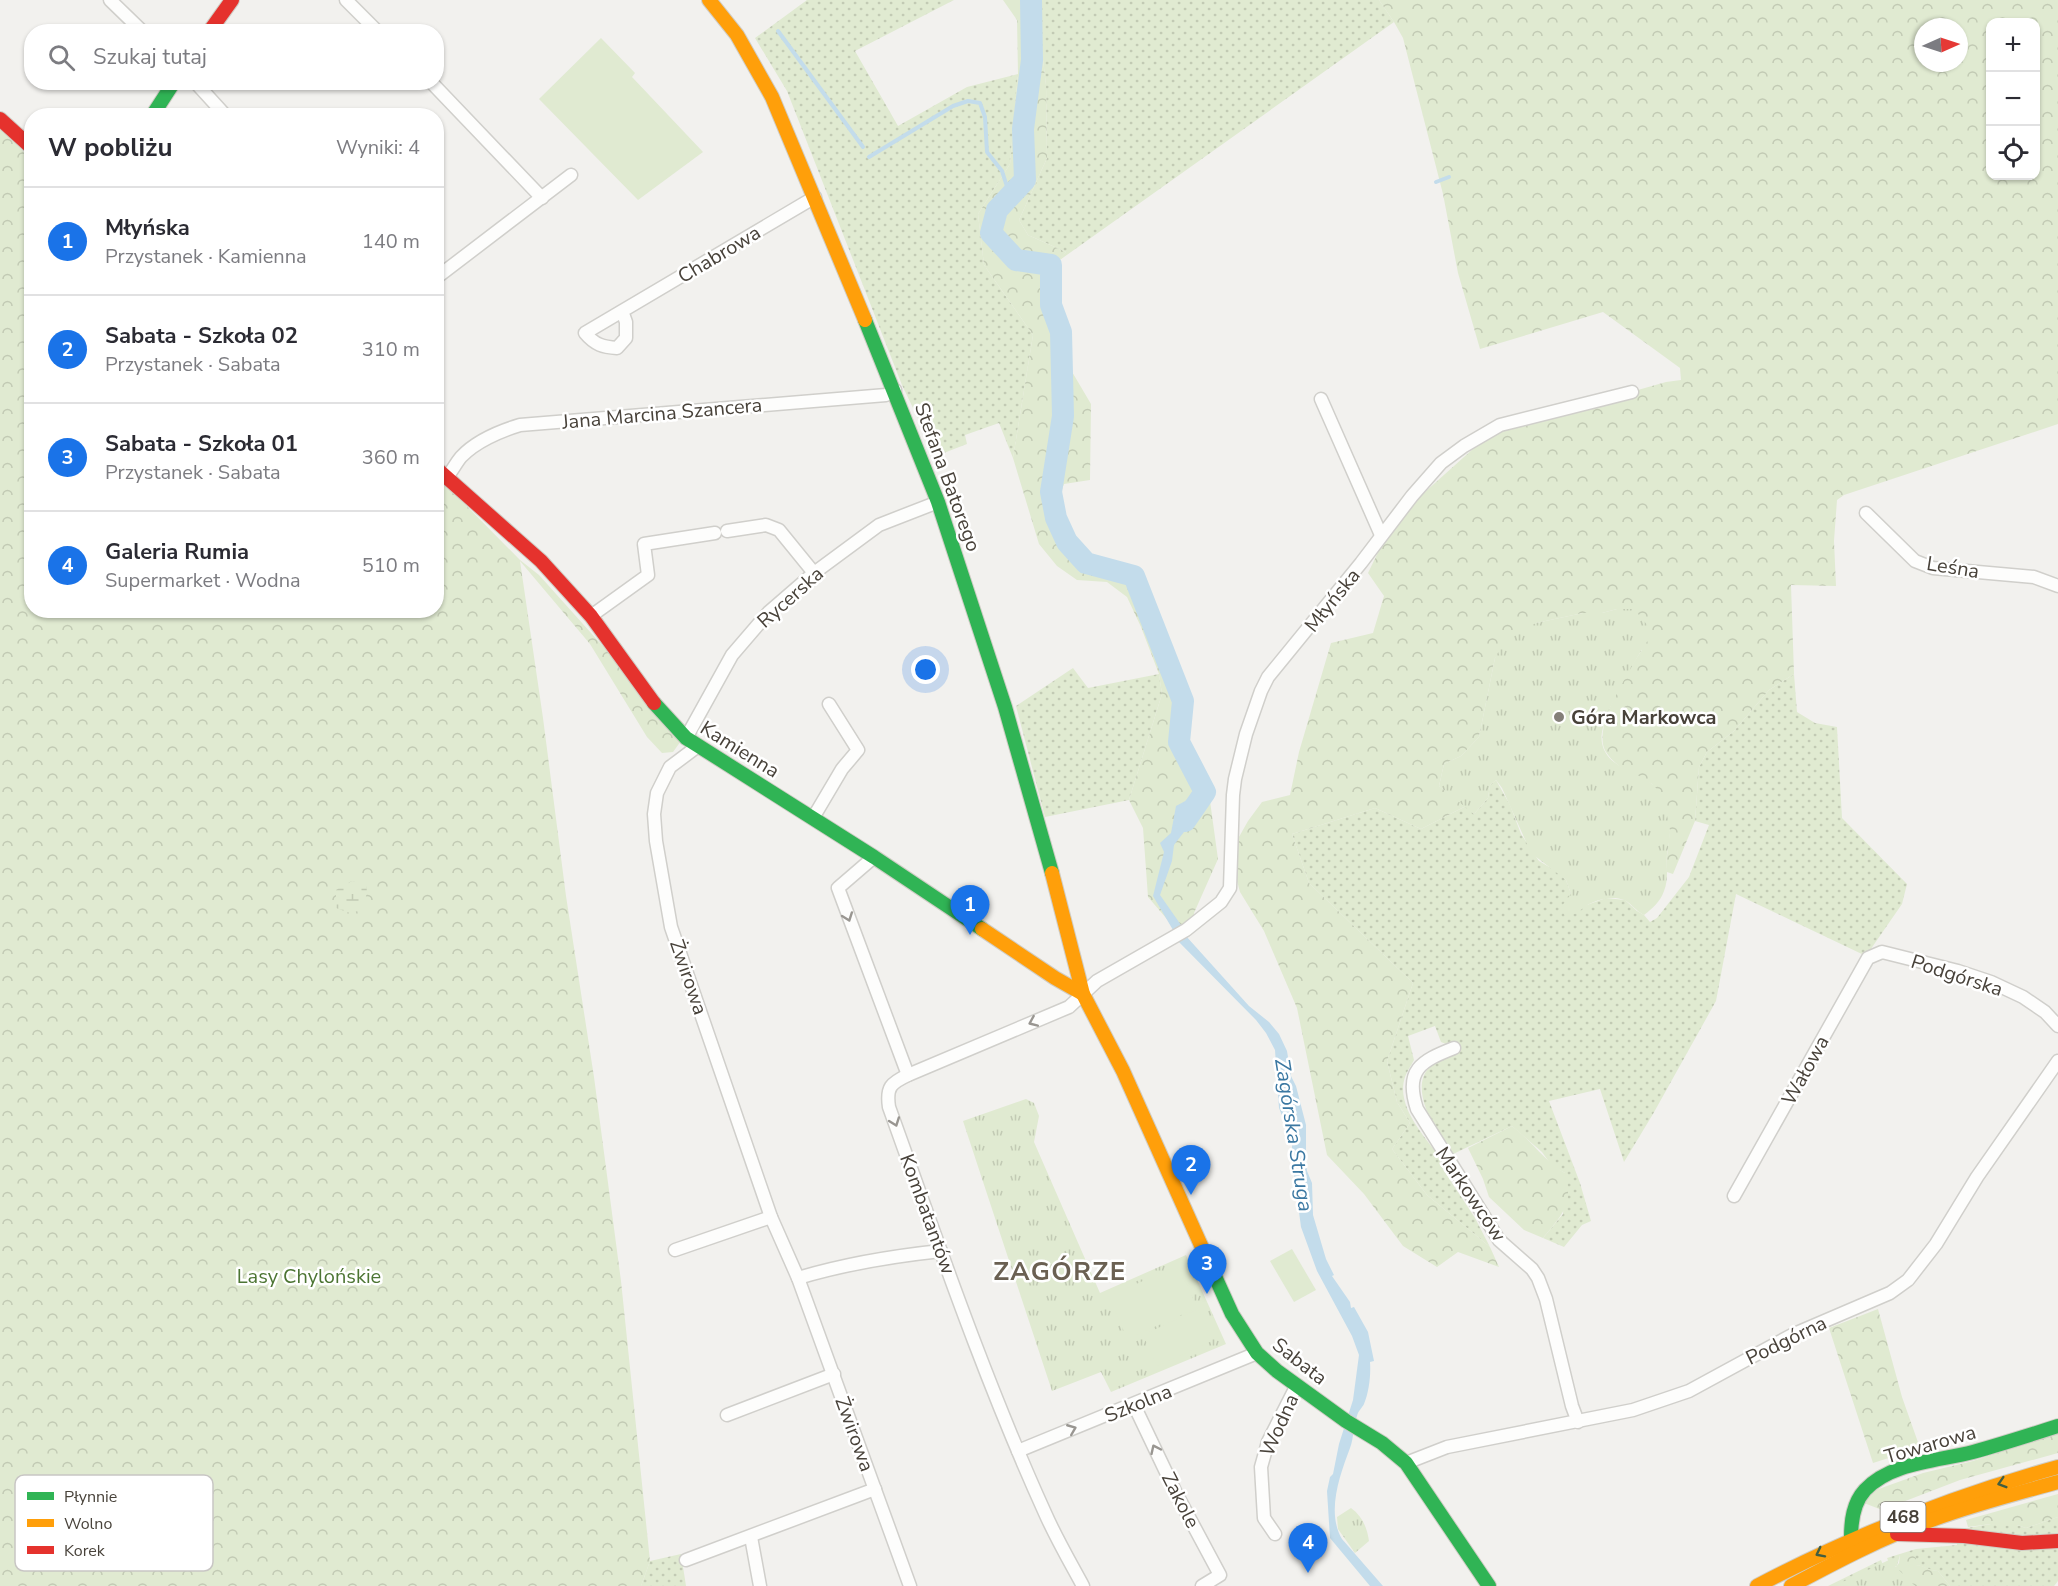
<!DOCTYPE html>
<html lang="pl">
<head>
<meta charset="utf-8">
<style>
	:root { --surface:#fff; --page:#f2f2f3; --text:#2b2b33; --muted:#7c7c81; --line:#e1e1e2; --accent:#1a73e8 }
	body { margin:0; font-family:"Nunito Sans",sans-serif; background:var(--page); color:var(--text) }
	.controls { position:absolute; right:18px; top:18px; display:grid; overflow:hidden; border-radius:12px; box-shadow:0 2px 4px #0004 }
	.controls button { width:54px; height:54px; display:grid; place-items:center; padding:0; border:0; border-bottom:2px solid var(--line); background:var(--surface); color:var(--text); font:30px sans-serif }
	.compass { position:absolute; left:1914px; top:18px; width:54px; height:54px; border-radius:50%; background:var(--surface); box-shadow:0 2px 4px #0004; rotate:87deg }
	.you { position:absolute; left:926px; top:670px; width:21px; height:21px; margin:-15px; border:4px solid #fff; border-radius:50%; background:#1a73e8; box-shadow:0 0 0 9px #1a73e833 }
	.badge { display:grid; place-items:center; width:39px; height:39px; border-radius:50%; background:var(--accent); color:#fff; font-size:20px; font-weight:700 }
	.pin { position:absolute; translate:-50% -50px; filter:drop-shadow(0 2px 3px #0008) }
	.pin::after { content:''; position:absolute; top:32px; width:21px; height:18px; background:inherit; clip-path:polygon(0 0,100% 0,50% 100%) }
	.list { margin:0; padding:0; list-style:none }
	h2 { display:flex; justify-content:space-between; align-items:center; height:78px; margin:0; padding:0 24px; font-size:26px }
	h2 small { font-size:20px; font-weight:400; color:var(--muted) }
	.list li { display:grid; grid-template-columns:39px 1fr auto; gap:18px; align-items:center; box-sizing:border-box; height:108px; padding:0 24px; border-top:2px solid var(--line) }
	.list b { display:block; font-size:22px; white-space:nowrap }
	.list p { margin:0; font-size:20px; white-space:nowrap; color:var(--muted) }
	.list em { font-size:20px; font-style:normal; color:var(--muted) }
	.icon { flex:none; width:33px; height:33px; fill:none; stroke:currentColor; stroke-width:2; stroke-linecap:round; stroke-linejoin:round }
	.map { position:relative; flex:none; width:2058px; height:1586px; overflow:hidden }
	.search { position:absolute; background:var(--surface); box-shadow:0 2px 4px #0004; left:24px; top:24px; width:420px; height:66px; display:flex; align-items:center; gap:15px; box-sizing:border-box; padding:0 21px; border-radius:24px; color:var(--muted); font-size:22px }
	.panel { position:absolute; background:var(--surface); box-shadow:0 2px 4px #0004; left:24px; top:108px; width:420px; height:510px; border-radius:24px }
	.map>svg:first-child { display:block }
</style>
</head>
<body>
<div class="map">
<svg width="2058" height="1586" viewBox="0 0 2058 1586">
	<defs>
		<pattern id="grass-dots" width="8" height="8" patternUnits="userSpaceOnUse" patternTransform="scale(1.5)"><rect width="8" height="8" fill="#e0ead1"/><path d="M2 2h.1M6 6h.1" fill="none" stroke="#c2cab4" stroke-width="1.8" stroke-linecap="round"/></pattern>
		<pattern id="forest-crowns" width="20" height="18" patternUnits="userSpaceOnUse" patternTransform="scale(1.5)"><rect width="20" height="18" fill="#e0ead1"/><path d="M2 6a3 3 0 1 1 6 0M12 15a3 3 0 1 1 6 0" fill="none" stroke="#c2cab4"/></pattern>
		<pattern id="wetland-marsh" width="20" height="14" patternUnits="userSpaceOnUse" patternTransform="scale(1.5)"><rect width="20" height="14" fill="#e0ead1"/><path d="M1 5h8M5 5V1M11 12h8M15 12V8" fill="none" stroke="#c2cab4"/></pattern>
		<pattern id="park-tufts" width="24" height="20" patternUnits="userSpaceOnUse" patternTransform="scale(1.5)"><rect width="24" height="20" fill="#e0ead1"/><path d="M3 7l-1-3M5 7V3M7 7l1-3M15 17l-1-3M17 17v-4M19 17l1-3" fill="none" stroke="#c2cab4"/></pattern>
	</defs>
	<rect width="100%" height="100%" fill="#f2f1ee"/>
	<g fill="url(#grass-dots)">
		<polygon points="807,0 954,0 855,51 898,126 967,87 1018,74 1010,164 978,214 984,265 1033,335 1013,458 999,423 965,435 967,444 936,456 902,385 787,91 755,38"/>
		<polygon points="1036,0 1379,0 1394,22 1057,262 1066,252 1028,235 1019,220 1047,158 1046,85"/>
		<polygon points="1073,668 1088,688 1159,674 1162,694 1129,800 1045,817 1016,706"/>
		<path d="M1794 674 1797 712 1815 723 1837 727 1842 818 1907 884 1902 904 1866 956 1736 894 1716 1001 1653 1114 1624 1162 1600 1089 1549 1101 1580 1183 1591 1221 1582 1225 1564 1247 1543 1238 1563 1214 1565 1173 1552 1166 1542 1152 1512 1126 1451 1155C1438 1135 1409 1091 1428 1069 1434 1062 1448 1058 1457 1054L1453 1042 1446 1044 1441 1042 1435 1026 1408 1036 1414 1060C1411 1066 1407 1071 1405 1077 1395 1107 1426 1138 1442 1160L1439 1163 1475 1218 1490 1247 1427 1195 1392 1149 1410 1123 1397 1102 1387 1061 1413 983 1309 883 1292 834 1375 808 1421 829 1466 806 1474 814 1488 798 1490 785 1496 780 1510 805 1521 834 1539 861 1556 871 1566 880 1571 894 1584 906 1606 898 1625 900 1637 911 1644 915 1650 922 1657 918 1689 877 1709 825 1695 821 1699 767 1707 752 1734 731 1769 690Z"/>
		<polygon points="2058,1517 2058,1535 2034,1538 1961,1529 1991,1524 2017,1525 2026,1528"/>
		<path d="M1957 1541 2058 1545V1581L2054 1586H1950L1938 1571C1929 1571 1924 1566 1916 1565L1915 1561 1900 1555 1897 1566 1891 1567 1887 1558 1916 1549 1957 1545Z"/>
		<polygon points="681,1554 686,1586 641,1586 650,1561"/>
		<polygon points="1881,1560 1885,1570 1866,1586 1828,1586"/>
	</g>
	<g fill="url(#forest-crowns)" fill-rule="evenodd">
		<polygon points="1003,0 1036,0 1046,85 1047,158 1019,220 1028,235 1066,252 1057,263 1068,365 1091,404 1090,480 1064,484 1056,505 1057,524 1084,560 1135,581 1168,647 1187,694 1183,766 1210,801 1218,859 1194,913 1194,923 1178,932 1148,897 1143,828 1129,800 1162,694 1159,674 1141,627 1127,597 1107,582 1077,580 1057,566 1039,544 1013,458 1033,335 984,265 978,214 1010,164 1018,74 1017,20"/>
		<path d="M1379 0H2058V424L1844 495 1837 500 1834 541 1836 586 1791 585 1794 674 1769 690 1734 731 1707 752 1699 767 1695 821 1673 874 1667 872V856L1670 831 1652 784C1636 776 1616 768 1606 752 1591 729 1628 670 1642 650L1617 609 1602 613H1583L1536 623 1495 658 1479 737 1461 756 1444 764 1439 786 1466 806 1421 829 1375 808 1292 834 1309 883 1413 983 1387 1061 1397 1102 1410 1123 1392 1149 1427 1195 1490 1247 1499 1267 1458 1252 1437 1267 1403 1246 1364 1194 1327 1155 1297 1008 1264 931 1240 892 1234 870 1235 844 1248 821 1262 802 1290 795 1299 752 1331 643 1373 633 1384 596 1368 573 1384 540 1416 500 1493 431 1666 382 1681 380 1680 368 1603 312 1480 349 1458 273 1443 194 1403 38 1394 22ZM1990 22H2036V176H1990ZM1923 27H1959V63H1923Z"/>
		<polygon points="0,128 31,159 32,610 436,610 437,476 520,560 539,575 609,653 681,741 673,752 662,753 647,737 590,644 520,561 543,718 566,896 594,1077 621,1281 650,1561 641,1586 0,1586"/>
		<path d="M1512 1126C1532 1141 1545 1162 1565 1173 1574 1204 1562 1215 1543 1238L1524 1230 1489 1197 1483 1179 1468 1148Z"/>
		<polygon points="1878,1309 1902,1397 1920,1448 1873,1463 1829,1328"/>
		<polygon points="2058,1432 2058,1453 1960,1480 1882,1510 1864,1503 1876,1490 1923,1473 1973,1461"/>
		<polygon points="2058,1494 2058,1517 2026,1528 2017,1525 2001,1526 1991,1524 1968,1527 1966,1520"/>
		<path d="M1905 1553 1914 1556 1916 1558V1565C1924 1565 1929 1571 1938 1571L1950 1586H1911L1895 1568 1899 1563 1900 1555Z"/>
	</g>
	<path fill="url(#wetland-marsh)" d="M352 881 365 883C370 894 364 902 358 911L350 913 336 908V890Z"/>
	<g fill="url(#park-tufts)">
		<path d="M1617 609H1634L1653 632C1640 653 1597 719 1602 743 1607 770 1642 771 1656 788 1662 795 1670 823 1670 832 1670 839 1668 847 1667 854 1666 866 1669 879 1664 891 1660 902 1653 908 1644 915 1636 911 1631 903 1624 900 1610 894 1586 902 1578 913L1565 916 1561 907 1571 894 1566 880 1531 853 1502 788 1496 780 1490 785 1488 798 1474 814 1439 786 1444 764 1461 756 1479 737 1495 658 1506 638 1536 623 1583 613H1602Z"/>
		<polygon points="1026,1099 1034,1103 1039,1116 1034,1142 1100,1293 1186,1255 1226,1344 1111,1392 1101,1372 1052,1391 963,1121"/>
		<path d="M1351 1508C1362 1516 1367 1527 1369 1541L1355 1553 1338 1529 1337 1517Z"/>
		<polygon points="1889,1560 1915,1586 1834,1586"/>
	</g>
	<g fill="#e0ead1">
		<polygon points="601,38 635,73 632,77 703,152 638,200 539,99"/>
		<polygon points="1292,1249 1316,1290 1294,1302 1270,1261"/>
		<polygon points="1179,1265 1197,1308 1127,1339 1109,1296"/>
		<polygon points="1198,1309 1212,1341 1157,1366 1143,1335"/>
	</g>
	<g fill="#c3dceb">
		<polygon points="1200,794 1204,798 1198,806 1200,811 1174,845 1172,861 1160,895 1181,925 1173,930 1153,896 1164,852 1160,843 1171,833 1176,806 1189,799 1193,802"/>
		<path d="M1186 936 1249 1006 1269 1022 1279 1034 1287 1051 1291 1076 1296 1086 1306 1125V1159L1307 1171 1312 1183 1313 1215 1326 1259 1334 1275 1332 1276 1350 1302 1351 1308 1354 1307 1368 1332 1374 1361 1370 1362C1371 1375 1369 1392 1364 1404 1362 1408 1358 1411 1357 1416 1353 1426 1354 1438 1350 1448 1340 1475 1326 1512 1342 1539L1383 1586H1370L1330 1538 1327 1491 1330 1477 1333 1474 1339 1444 1353 1400 1359 1355 1352 1336 1317 1271 1301 1227 1292 1160V1141L1279 1108 1275 1050 1266 1033 1256 1020 1175 938Z"/>
	</g>
	<g fill="none" stroke-linecap="round" stroke-linejoin="round">
		<g stroke="#c3dceb" stroke-width="4">
			<polyline points="778,31 863,147"/>
			<polyline points="869,157 953,106 968,101 980,103 985,117 987,152 1002,171 1010,196"/>
			<polyline points="1436,182 1449,177"/>
		</g>
		<polyline stroke="#c3dceb" stroke-width="22" points="1031,0 1032,60 1023,129 1025,180 997,210 991,233 1016,260 1051,265 1051,305 1061,332 1063,416 1051,492 1056,518 1067,542 1086,563 1134,576 1183,701 1179,742 1205,792 1185,821"/>
		<g stroke="#d0cfcb" stroke-width="15">
			<g id="street">
				<polyline points="110,0 143,32"/>
				<polyline points="346,0 378,32"/>
				<polyline points="195,82 226,116"/>
				<polyline points="431,82 542,198"/>
				<polyline points="436,278 571,175"/>
				<path d="M622 311 626 322V338L617 348C603 347 595 345 585 333L815 197"/>
				<polyline points="1321,399 1381,535"/>
				<path d="M447 477C452 471 456 463 461 457 475 442 500 431 520 425L886 395 895 390"/>
				<polyline points="1866,513 1915,561 1933,568 2034,577 2058,586"/>
				<polyline points="727,531 766,525 779,530 814,573"/>
				<polyline points="591,616 648,575 644,544 715,533"/>
				<polyline points="686,738 732,655 769,612 814,573 879,525 938,502"/>
				<polyline points="698,746 670,767 657,793 654,814 656,841 671,927 771,1217 798,1278 910,1586"/>
				<polyline points="813,818 842,769 858,750 829,704"/>
				<polyline points="874,857 838,888 908,1075"/>
				<path d="M1454 1048C1421 1061 1404 1070 1417 1109L1499 1240 1532 1269 1538 1278 1546 1299 1572 1406 1578 1422"/>
				<polyline points="1734,1196 1868,958 1882,952 1958,971 1991,982 2023,997 2045,1012 2058,1026"/>
				<polyline points="675,1250 771,1217"/>
				<path d="M798 1278C845 1264 893 1256 941 1251"/>
				<polyline points="1134,1405 1176,1493 1220,1575 1202,1586"/>
				<polyline points="727,1415 834,1374"/>
				<polyline points="1018,1451 1257,1353"/>
				<polyline points="1406,1463 1447,1447 1633,1410 1689,1391 1792,1335 1890,1293 1908,1280 1936,1244 1977,1177 2058,1061"/>
				<polyline points="1275,1534 1264,1518 1261,1467 1268,1442 1297,1385"/>
				<polyline points="751,1537 760,1586"/>
				<polyline points="686,1560 875,1489"/>
				<path d="M1083 1586C1070 1562 1056 1538 1045 1513 985 1381 938 1243 889 1107 886 1087 891 1083 908 1075L1069 1007 1097 981 1186 930 1221 902 1230 888 1233 795 1235 779 1246 734 1261 691 1268 677 1361 563 1412 496 1441 463 1464 446 1500 425 1632 392"/>
			</g>
		</g>
		<g stroke="#d0cdc5" stroke-width="16">
			<g id="fast">
				<polyline points="152,116 174,82"/>
				<polyline points="865,320 938,502 1005,707 1052,873"/>
				<polyline points="654,703 686,738 874,857 982,929"/>
				<polyline points="1204,1252 1232,1314 1257,1353 1277,1371 1346,1421 1382,1443 1406,1463 1489,1586"/>
				<path d="M1851 1538C1851 1521 1853 1503 1865 1490 1891 1462 1939 1461 1973 1452 2002 1444 2030 1435 2058 1426"/>
			</g>
		</g>
		<g stroke="#d0cdc5" stroke-width="16">
			<g id="slow">
				<polyline points="709,0 737,35 772,97 865,320"/>
				<polyline points="1052,873 1083,994 1123,1071 1204,1252"/>
				<polyline points="982,929 1055,978 1083,994"/>
				<path d="M1757 1586C1854 1535 1953 1496 2058 1467"/>
				<path d="M1791 1586C1836 1562 1881 1538 1929 1521 1971 1505 2015 1494 2058 1482"/>
			</g>
		</g>
		<g stroke="#d0cdc5" stroke-width="16">
			<g id="jam">
				<polyline points="209,32 232,0"/>
				<polyline points="0,119 32,148"/>
				<polyline points="436,468 541,561 591,616 654,703"/>
				<polyline points="1897,1534 1964,1536 2022,1543 2058,1541"/>
			</g>
		</g>
		<use href="#street" stroke="#fdfdfc" stroke-width="12"/>
		<use href="#fast" stroke="#30b455" stroke-width="14"/>
		<use href="#slow" stroke="#ff9f0a" stroke-width="14"/>
		<use href="#jam" stroke="#e5322d" stroke-width="14"/>
	</g>
	<defs><path id="oneway-chevron" d="M-2-3.5L2.5 0L-2 3.5" fill="none" stroke-width="1.6" stroke-linecap="round" stroke-linejoin="round" transform="scale(1.5)"/></defs>
	<g stroke="#999691">
		<use href="#oneway-chevron" transform="translate(848 917) rotate(70)"/>
		<use href="#oneway-chevron" transform="translate(1033 1022) rotate(157)"/>
		<use href="#oneway-chevron" transform="translate(895 1122) rotate(70)"/>
		<use href="#oneway-chevron" transform="translate(1072 1429) rotate(-22)"/>
		<use href="#oneway-chevron" transform="translate(1155 1449) rotate(-115)"/>
	</g>
	<g stroke="#425e41">
		<use href="#oneway-chevron" transform="translate(2002 1483) rotate(163)"/>
		<use href="#oneway-chevron" transform="translate(1820 1553) rotate(153)"/>
	</g>
	<circle fill="#847f79" stroke="#fff" stroke-width="2" cx="1559" cy="717" r="6"/>
	<g text-anchor="middle" stroke-width="5" stroke-linejoin="round" paint-order="stroke">
		<rect fill="#fff" stroke="#7f7b75" stroke-width="1.5" x="1880.5" y="1502" width="45" height="30" rx="4.5"/>
		<g font-size="18" font-weight="bold" fill="#48423a">
			<text x="1903" y="1523">468</text>
		</g>
		<g font-size="20" fill="#48423a" stroke="#fff">
			<text transform="translate(719 254) rotate(-31)" y="7">Chabrowa</text>
			<text transform="translate(662 413) rotate(-5)" y="7">Jana Marcina Szancera</text>
			<text transform="translate(948 477) rotate(70)" y="7">Stefana Batorego</text>
			<text transform="translate(1953 567) rotate(9)" y="7">Leśna</text>
			<text transform="translate(790 597) rotate(-42)" y="7">Rycerska</text>
			<text transform="translate(1332 600) rotate(-51)" y="7">Młyńska</text>
			<text transform="translate(740 749) rotate(32)" y="7">Kamienna</text>
			<text transform="translate(1957 975) rotate(18)" y="7">Podgórska</text>
			<text transform="translate(689 977) rotate(71)" y="7">Żwirowa</text>
			<text transform="translate(1805 1070) rotate(-61)" y="7">Wałowa</text>
			<text transform="translate(1471 1194) rotate(56)" y="7">Markowców</text>
			<text transform="translate(928 1214) rotate(70)" y="7">Kombatantów</text>
			<text transform="translate(1786 1340) rotate(-26)" y="7">Podgórna</text>
			<text transform="translate(1300 1361) rotate(38)" y="7">Sabata</text>
			<text transform="translate(1138 1403) rotate(-22)" y="7">Szkolna</text>
			<text transform="translate(1279 1425) rotate(-66)" y="7">Wodna</text>
			<text transform="translate(855 1434) rotate(70)" y="7">Żwirowa</text>
			<text transform="translate(1930 1444) rotate(-16)" y="7">Towarowa</text>
			<text transform="translate(1181 1500) rotate(63)" y="7">Zakole</text>
		</g>
		<g font-size="20" font-weight="bold" fill="#48423a" stroke="#fff" text-anchor="start">
			<text x="1571" y="724">Góra Markowca</text>
		</g>
		<g font-size="20" fill="#4c7533" stroke="#fff">
			<text x="309" y="1283">Lasy Chylońskie</text>
		</g>
		<g font-size="21" font-style="italic" fill="#3b78a2" stroke="#fff">
			<text transform="translate(1294 1135) rotate(81)" y="7">Zagórska Struga</text>
		</g>
		<g font-size="26" font-weight="bold" letter-spacing="1.5" fill="#6a6052" stroke="#fff">
			<text x="1060" y="1280">ZAGÓRZE</text>
		</g>
	</g>
	<rect x="15" y="1475" width="198" height="96" rx="9" fill="#fff" stroke="#c8c6c4" stroke-width="1.5"/>
	<rect x="27" y="1492" width="27" height="8" fill="#30b455"/>
	<rect x="27" y="1519" width="27" height="8" fill="#ff9f0a"/>
	<rect x="27" y="1546" width="27" height="8" fill="#e5322d"/>
	<g font-size="16" fill="#48423a">
		<text x="64" y="1502">Płynnie</text>
		<text x="64" y="1529">Wolno</text>
		<text x="64" y="1556">Korek</text>
	</g>
</svg>
<div class="controls">
<button>+</button>
<button>−</button>
<button><svg class="icon" aria-label="locate" viewBox="0 0 24 24"><circle cx="12" cy="12" r="6"/><path d="M12 2v4M12 18v4M2 12h4M18 12h4"/></svg></button>
</div>
<svg class="compass" viewBox="-18 -18 36 36"><path d="M0-13l5 13h-10z" fill="#e53935"/><path d="M0 13l5-13h-10z" fill="#7c7c81"/></svg>
<div class="you"></div>
<div class="pin badge" style="left:970px;top:935px">1</div>
<div class="pin badge" style="left:1191px;top:1195px">2</div>
<div class="pin badge" style="left:1207px;top:1294px">3</div>
<div class="pin badge" style="left:1308px;top:1573px">4</div>
<div class="search"><svg class="icon" aria-label="search" viewBox="0 0 24 24"><circle cx="10" cy="10" r="6"/><path d="M15 15l6 6"/></svg>Szukaj tutaj</div>
<section class="panel">
<h2>W pobliżu<small>Wyniki: 4</small></h2>
<ul class="list">
<li><span class="badge">1</span><div><b>Młyńska</b><p>Przystanek · Kamienna</p></div><em>140 m</em></li>
<li><span class="badge">2</span><div><b>Sabata - Szkoła 02</b><p>Przystanek · Sabata</p></div><em>310 m</em></li>
<li><span class="badge">3</span><div><b>Sabata - Szkoła 01</b><p>Przystanek · Sabata</p></div><em>360 m</em></li>
<li><span class="badge">4</span><div><b>Galeria Rumia</b><p>Supermarket · Wodna</p></div><em>510 m</em></li>
</ul>
</section>
</div>
</body>
</html>
